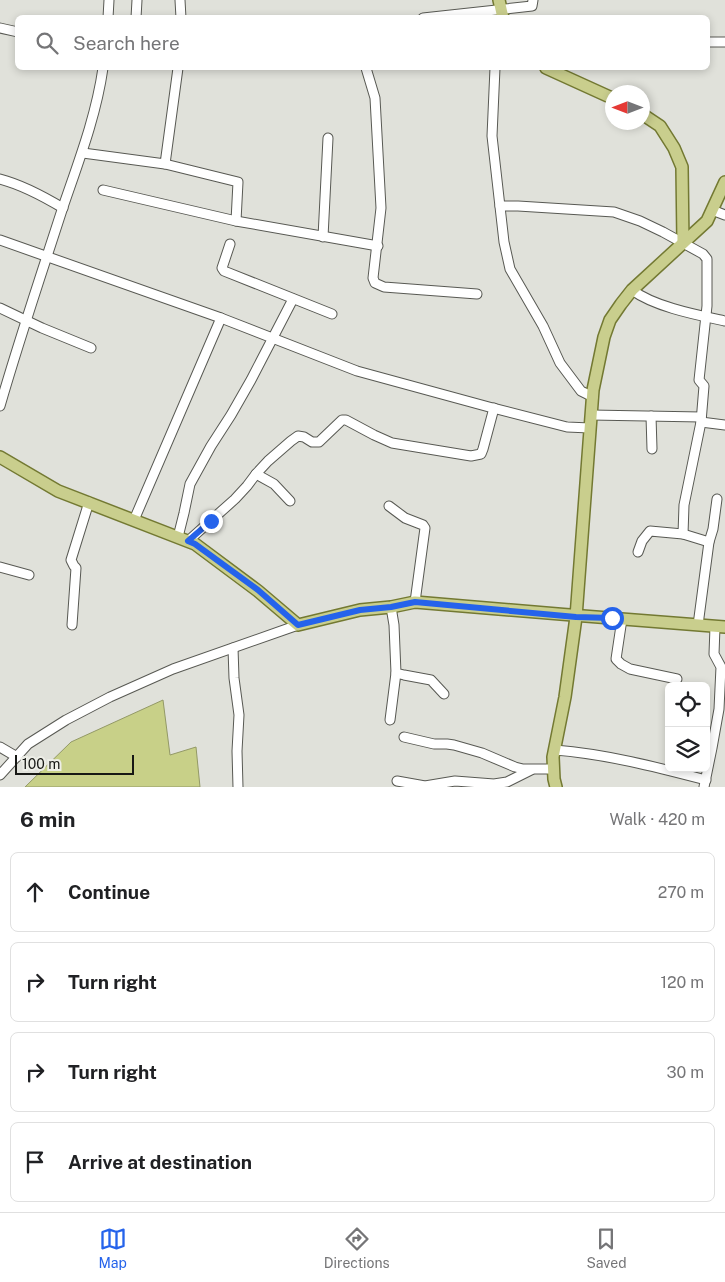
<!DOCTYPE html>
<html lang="en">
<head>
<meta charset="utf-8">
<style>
	:root { --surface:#fff; --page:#f2f2f2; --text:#202124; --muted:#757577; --line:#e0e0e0; --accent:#2563eb }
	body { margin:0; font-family:"Public Sans",sans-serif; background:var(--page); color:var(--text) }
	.controls { position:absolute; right:15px; bottom:15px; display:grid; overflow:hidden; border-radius:8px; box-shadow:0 2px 8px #0003 }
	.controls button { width:45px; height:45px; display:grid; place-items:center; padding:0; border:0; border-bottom:1px solid var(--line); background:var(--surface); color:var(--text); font:25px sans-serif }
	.compass { position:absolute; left:605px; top:85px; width:45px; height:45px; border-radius:50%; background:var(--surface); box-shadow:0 2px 8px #0003; rotate:270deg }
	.scale { position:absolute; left:15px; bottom:12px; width:119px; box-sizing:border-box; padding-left:5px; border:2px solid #171815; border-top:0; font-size:14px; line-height:18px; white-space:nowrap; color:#171815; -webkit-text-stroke:4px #edeee7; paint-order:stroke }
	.stop { position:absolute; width:15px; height:15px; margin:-11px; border:4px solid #2563eb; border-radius:50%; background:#fff }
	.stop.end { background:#2563eb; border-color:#fff; box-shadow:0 1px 5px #0008 }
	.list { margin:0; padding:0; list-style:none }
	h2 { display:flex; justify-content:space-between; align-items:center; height:65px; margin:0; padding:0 20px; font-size:21px }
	h2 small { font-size:16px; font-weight:400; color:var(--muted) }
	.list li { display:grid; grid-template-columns:32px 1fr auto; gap:15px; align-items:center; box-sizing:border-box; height:80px; margin:0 10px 10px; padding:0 10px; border:1px solid var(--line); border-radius:8px }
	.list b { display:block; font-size:19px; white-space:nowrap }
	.list em { font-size:16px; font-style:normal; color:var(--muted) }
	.icon { flex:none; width:28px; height:28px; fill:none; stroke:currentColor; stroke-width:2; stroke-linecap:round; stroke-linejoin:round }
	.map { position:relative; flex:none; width:725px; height:787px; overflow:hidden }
	.search { position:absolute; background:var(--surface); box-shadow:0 2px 8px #0003; left:15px; right:15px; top:15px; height:55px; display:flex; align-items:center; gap:12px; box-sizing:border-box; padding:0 18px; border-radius:8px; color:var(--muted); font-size:19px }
	.sheet { height:425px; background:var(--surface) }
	nav { display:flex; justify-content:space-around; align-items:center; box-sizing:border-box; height:70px; border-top:1px solid var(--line); background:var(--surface); font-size:14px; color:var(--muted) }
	nav a { display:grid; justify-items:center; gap:2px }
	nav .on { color:var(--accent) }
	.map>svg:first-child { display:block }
</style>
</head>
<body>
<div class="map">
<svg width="725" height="787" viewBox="0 0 725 787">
	<rect width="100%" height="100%" fill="#e0e1da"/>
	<polygon fill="#c8d088" stroke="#939966" points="163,700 170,755 196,747 200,787 25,787 71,742"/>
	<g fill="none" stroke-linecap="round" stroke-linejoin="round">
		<g stroke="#585953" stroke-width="11">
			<g id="minor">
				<polyline points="180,0 181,18"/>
				<polyline points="108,18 109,0"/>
				<polyline points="136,18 137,0"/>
				<polyline points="423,18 532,6 533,0"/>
				<polyline points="0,28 18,32"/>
				<polyline points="708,42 725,42"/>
				<polyline points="366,68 375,98 381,208 373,278 375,283 384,287 477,294"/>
				<polyline points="495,68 492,136 504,242 510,269 543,326 560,363 581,391 593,397"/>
				<polyline points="83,153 165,164 178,68"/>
				<polyline points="165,164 238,182 236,221"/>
				<path d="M0 179C23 185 43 196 63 208"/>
				<polyline points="103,190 236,221 378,246"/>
				<polyline points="500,206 518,206 614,212 640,221 663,232 703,254 707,259 707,306 699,380 704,386 701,422 684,505 683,534"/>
				<polyline points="712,210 725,215"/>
				<polyline points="323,237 328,138"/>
				<polyline points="0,240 221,318 357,371 489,407 567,427 590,428"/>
				<polyline points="230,244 222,268 224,271 332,314"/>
				<path d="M632 290C655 307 697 315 725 321"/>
				<polyline points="0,308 42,328 91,348"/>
				<path d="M0 406C19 340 41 275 62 210 78 163 96 117 103 68"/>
				<polyline points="591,415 701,417"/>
				<polyline points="651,416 652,449"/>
				<polyline points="701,422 725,425"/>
				<polyline points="256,474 274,484 290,501"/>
				<polyline points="389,506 405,518 423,525 425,528 415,602"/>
				<polyline points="134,520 221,318"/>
				<polyline points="178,537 184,513 190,484 211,446 231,415 251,380 293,299"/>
				<polyline points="188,541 235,499 247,486 256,474 268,461 291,441 298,436 304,437 312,442 319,442 342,420 346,420 374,435 392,443 471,456 481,454 483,449 494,408"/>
				<polyline points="638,552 642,541 650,531 683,534 709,542"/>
				<polyline points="0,567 29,575"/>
				<polyline points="391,607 394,625 396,673 404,675 431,680 444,694"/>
				<polyline points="622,619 616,659 621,664 630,669 677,679"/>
				<polyline points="72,625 76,568 74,566 71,560 89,502"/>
				<polyline points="698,625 709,542 713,529 717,499"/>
				<polyline points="233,648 234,678 239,715 237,751 238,787"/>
				<polyline points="390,720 396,673"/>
				<polyline points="404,737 434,744 447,744 454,745 482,753 515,767 523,769 553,769"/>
				<polyline points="0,747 17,757"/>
				<path d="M555 750C606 754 656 767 706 780"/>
				<polyline points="0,775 28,744 66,720 110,697 173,669 298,625"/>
				<polyline points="397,781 425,786 455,781 494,784 507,782 531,770"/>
				<polyline points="704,787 712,748 719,709 721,667 714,654 715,627"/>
			</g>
		</g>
		<g stroke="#737932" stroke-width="14">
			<g id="major">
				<polyline points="499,0 503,18"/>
				<polyline points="546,68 612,98"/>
				<polyline points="642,114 660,126 674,148 682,167 683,243"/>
				<path d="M0 457 58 491 195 544 258 591 298 625 360 610 391 607 415 602C518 611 622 619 725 627"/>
				<polyline points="556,787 554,779 553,757 565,697 576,617 593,390 604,337 610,320 621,304 632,290 707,221 725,182"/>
			</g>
		</g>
		<use href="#minor" stroke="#fff" stroke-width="9"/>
		<use href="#major" stroke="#c9ce8d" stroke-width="11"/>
	</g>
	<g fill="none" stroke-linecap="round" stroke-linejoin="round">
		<polyline stroke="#2563eb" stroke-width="6" points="211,521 188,541 195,544 258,590 298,625 360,610 391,607 415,602 576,617 612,618"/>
	</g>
</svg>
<div class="controls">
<button><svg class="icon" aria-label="locate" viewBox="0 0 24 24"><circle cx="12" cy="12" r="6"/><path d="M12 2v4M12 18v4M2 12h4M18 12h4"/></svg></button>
<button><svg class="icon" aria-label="layers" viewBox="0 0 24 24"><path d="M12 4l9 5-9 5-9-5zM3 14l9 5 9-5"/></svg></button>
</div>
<svg class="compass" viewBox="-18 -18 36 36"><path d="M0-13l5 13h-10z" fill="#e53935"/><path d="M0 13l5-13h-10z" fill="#757577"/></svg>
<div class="scale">100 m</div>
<div class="stop" style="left:612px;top:618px"></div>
<div class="stop end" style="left:211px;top:521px"></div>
<div class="search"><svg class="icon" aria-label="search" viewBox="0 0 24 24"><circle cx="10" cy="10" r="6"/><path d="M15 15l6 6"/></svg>Search here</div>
</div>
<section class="sheet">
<h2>6 min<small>Walk · 420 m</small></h2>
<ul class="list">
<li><svg class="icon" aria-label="ahead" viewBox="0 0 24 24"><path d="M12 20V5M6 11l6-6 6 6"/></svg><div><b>Continue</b></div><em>270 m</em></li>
<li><svg class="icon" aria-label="right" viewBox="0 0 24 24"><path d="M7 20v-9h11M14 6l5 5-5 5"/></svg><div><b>Turn right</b></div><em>120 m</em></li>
<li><svg class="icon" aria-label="right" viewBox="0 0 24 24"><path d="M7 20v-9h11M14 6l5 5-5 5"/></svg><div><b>Turn right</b></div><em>30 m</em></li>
<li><svg class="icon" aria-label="arrive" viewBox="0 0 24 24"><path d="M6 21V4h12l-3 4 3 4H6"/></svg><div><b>Arrive at destination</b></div></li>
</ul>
</section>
<nav>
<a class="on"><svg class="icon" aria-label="map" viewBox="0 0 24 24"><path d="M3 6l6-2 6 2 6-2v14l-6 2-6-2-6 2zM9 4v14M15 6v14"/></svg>Map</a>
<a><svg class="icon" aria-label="directions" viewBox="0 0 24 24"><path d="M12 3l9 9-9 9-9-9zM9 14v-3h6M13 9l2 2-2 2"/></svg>Directions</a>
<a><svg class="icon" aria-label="saved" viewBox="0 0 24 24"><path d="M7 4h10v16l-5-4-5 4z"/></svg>Saved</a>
</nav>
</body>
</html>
